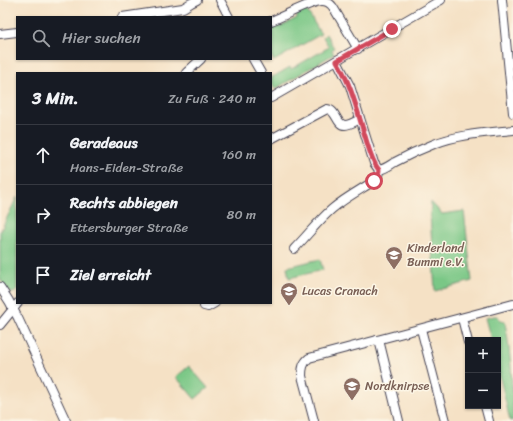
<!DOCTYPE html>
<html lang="de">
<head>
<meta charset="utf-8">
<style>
	:root { --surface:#171b24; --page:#242831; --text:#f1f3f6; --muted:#9ea1a6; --line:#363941 }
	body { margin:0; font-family:Sriracha,sans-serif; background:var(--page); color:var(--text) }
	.controls { position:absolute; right:12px; bottom:12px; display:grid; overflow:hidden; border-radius:0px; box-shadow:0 1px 3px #0004 }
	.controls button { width:36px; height:36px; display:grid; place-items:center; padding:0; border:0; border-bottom:1px solid var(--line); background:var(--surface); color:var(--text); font:20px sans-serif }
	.stop { position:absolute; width:12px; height:12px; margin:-9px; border:3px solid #d1495b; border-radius:50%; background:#fff }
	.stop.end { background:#d1495b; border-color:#fff; box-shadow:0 1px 4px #0008 }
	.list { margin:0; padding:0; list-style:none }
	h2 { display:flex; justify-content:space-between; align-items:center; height:52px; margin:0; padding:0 16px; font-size:17px }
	h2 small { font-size:13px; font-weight:400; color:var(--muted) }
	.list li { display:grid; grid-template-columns:26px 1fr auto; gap:12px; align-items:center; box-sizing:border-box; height:60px; padding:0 16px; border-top:1px solid var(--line) }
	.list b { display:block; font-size:15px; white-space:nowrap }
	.list p { margin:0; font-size:13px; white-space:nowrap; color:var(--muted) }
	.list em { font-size:13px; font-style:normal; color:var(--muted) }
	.icon { flex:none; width:22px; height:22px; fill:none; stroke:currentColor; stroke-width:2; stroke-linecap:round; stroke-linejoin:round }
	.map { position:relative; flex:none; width:513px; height:421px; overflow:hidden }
	.search { position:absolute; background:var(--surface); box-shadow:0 1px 3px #0004; left:16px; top:16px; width:256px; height:44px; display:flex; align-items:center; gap:10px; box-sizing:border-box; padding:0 14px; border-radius:0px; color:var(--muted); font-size:15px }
	.panel { position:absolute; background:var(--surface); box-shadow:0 1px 3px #0004; left:16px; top:72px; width:256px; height:232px; border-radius:0px }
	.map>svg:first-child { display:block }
</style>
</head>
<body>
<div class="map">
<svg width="513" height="421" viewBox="0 0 513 421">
	<rect width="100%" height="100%" fill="#fcf5e5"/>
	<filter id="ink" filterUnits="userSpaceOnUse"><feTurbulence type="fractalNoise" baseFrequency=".025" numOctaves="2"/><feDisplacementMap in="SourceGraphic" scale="8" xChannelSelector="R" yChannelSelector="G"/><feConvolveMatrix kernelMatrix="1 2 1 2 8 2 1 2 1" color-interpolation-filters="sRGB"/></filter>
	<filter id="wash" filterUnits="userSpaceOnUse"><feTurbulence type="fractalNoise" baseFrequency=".012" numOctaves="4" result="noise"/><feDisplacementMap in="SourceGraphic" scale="16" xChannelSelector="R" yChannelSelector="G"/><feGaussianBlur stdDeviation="0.9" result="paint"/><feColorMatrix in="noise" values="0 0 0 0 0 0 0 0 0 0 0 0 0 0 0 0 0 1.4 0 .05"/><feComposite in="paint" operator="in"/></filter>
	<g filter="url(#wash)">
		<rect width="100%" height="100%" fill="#f5e1c5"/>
		<g fill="#7ac786" stroke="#4e7460">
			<polygon points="306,9 321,34 274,61 271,56 271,24 278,21 279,27 297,18 297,13"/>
			<polygon points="326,34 334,48 332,50 334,54 275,89 271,83 271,78 290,67 291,69 329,47 323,37"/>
			<polygon points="17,197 17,290 14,293 11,293 4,286 0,278 0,232"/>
			<polygon points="431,202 442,214 464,211 472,281 435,291 430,215"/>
			<polygon points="320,259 323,270 289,278 287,267"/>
			<path d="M493 316H498L500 321 505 322C511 355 513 387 513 420L510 421 498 369V340H491L485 318Z"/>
			<polygon points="189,366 208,388 195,399 176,377"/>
		</g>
	</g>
	<g filter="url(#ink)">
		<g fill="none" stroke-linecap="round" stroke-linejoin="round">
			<g stroke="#423f50" stroke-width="10">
				<g id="minor">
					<polyline points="220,0 229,17"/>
					<polyline points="502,0 513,113"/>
					<polyline points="122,17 183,8 191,3 197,0"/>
					<path d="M271 21C282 17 312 1 322 1 327 1 330 3 333 7L358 49"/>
					<polyline points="0,34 17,32"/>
					<polyline points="253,59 261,73"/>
					<polyline points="337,61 350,86 374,163 379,170"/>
					<polyline points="186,73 201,59"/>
					<polyline points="271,98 441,0"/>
					<path d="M271 139 327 109C337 110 336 125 345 125 350 125 356 121 360 119"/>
					<path d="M379 170C385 169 390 165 395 162 408 155 421 149 434 144 459 134 487 133 513 130"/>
					<path d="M294 249C307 236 318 221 332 209 345 198 360 190 374 181L378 176 379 170"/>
					<polyline points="0,287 9,301 18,318 66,421"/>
					<polyline points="204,306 208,307 215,303"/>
					<polyline points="462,318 468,342"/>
					<polyline points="0,325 18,303"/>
					<polyline points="421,329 445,421"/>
					<polyline points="377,340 380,344 399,421"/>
					<polyline points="485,406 489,421"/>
					<path d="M314 421 302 376C302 368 303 363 309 358L513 304"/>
				</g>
			</g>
			<use href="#minor" stroke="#fff" stroke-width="8"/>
		</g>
	</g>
	<g fill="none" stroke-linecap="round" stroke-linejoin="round" filter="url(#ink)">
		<path stroke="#d1495b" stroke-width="5" d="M374 181 378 176 379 170C372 162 368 146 365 136 357 110 351 84 337 61L392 29"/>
	</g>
	<defs>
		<g id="school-pin" transform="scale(0.9)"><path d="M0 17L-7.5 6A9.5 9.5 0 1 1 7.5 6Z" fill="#8d6e63" stroke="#fcf5e5"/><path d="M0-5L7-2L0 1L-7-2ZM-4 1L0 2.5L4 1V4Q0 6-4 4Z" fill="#fff"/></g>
	</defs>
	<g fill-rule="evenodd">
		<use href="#school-pin" x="394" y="255"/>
		<use href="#school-pin" x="289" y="291"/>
		<use href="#school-pin" x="352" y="386"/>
	</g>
	<g text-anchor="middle" stroke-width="3" stroke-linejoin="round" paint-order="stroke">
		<g font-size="12" fill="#785e54" stroke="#fcf5e5" text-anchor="start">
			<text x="407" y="252">Kinderland<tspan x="407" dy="14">Bummi e.V.</tspan></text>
			<text x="302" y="295">Lucas Cranach</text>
			<text x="365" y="390">Nordknirpse</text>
		</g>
	</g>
</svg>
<div class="controls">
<button>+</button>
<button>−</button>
</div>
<div class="stop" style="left:374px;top:181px"></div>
<div class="stop end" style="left:392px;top:29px"></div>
<div class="search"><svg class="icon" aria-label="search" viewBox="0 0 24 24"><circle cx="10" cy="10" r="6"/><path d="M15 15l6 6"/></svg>Hier suchen</div>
<section class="panel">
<h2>3 Min.<small>Zu Fuß · 240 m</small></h2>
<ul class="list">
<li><svg class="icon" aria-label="ahead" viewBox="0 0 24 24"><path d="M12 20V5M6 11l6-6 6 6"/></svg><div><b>Geradeaus</b><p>Hans-Eiden-Straße</p></div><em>160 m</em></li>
<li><svg class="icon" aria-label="right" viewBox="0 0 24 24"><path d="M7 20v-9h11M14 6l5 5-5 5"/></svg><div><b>Rechts abbiegen</b><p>Ettersburger Straße</p></div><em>80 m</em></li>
<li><svg class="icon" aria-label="arrive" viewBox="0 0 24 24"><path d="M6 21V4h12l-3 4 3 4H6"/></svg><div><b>Ziel erreicht</b></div></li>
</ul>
</section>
</div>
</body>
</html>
